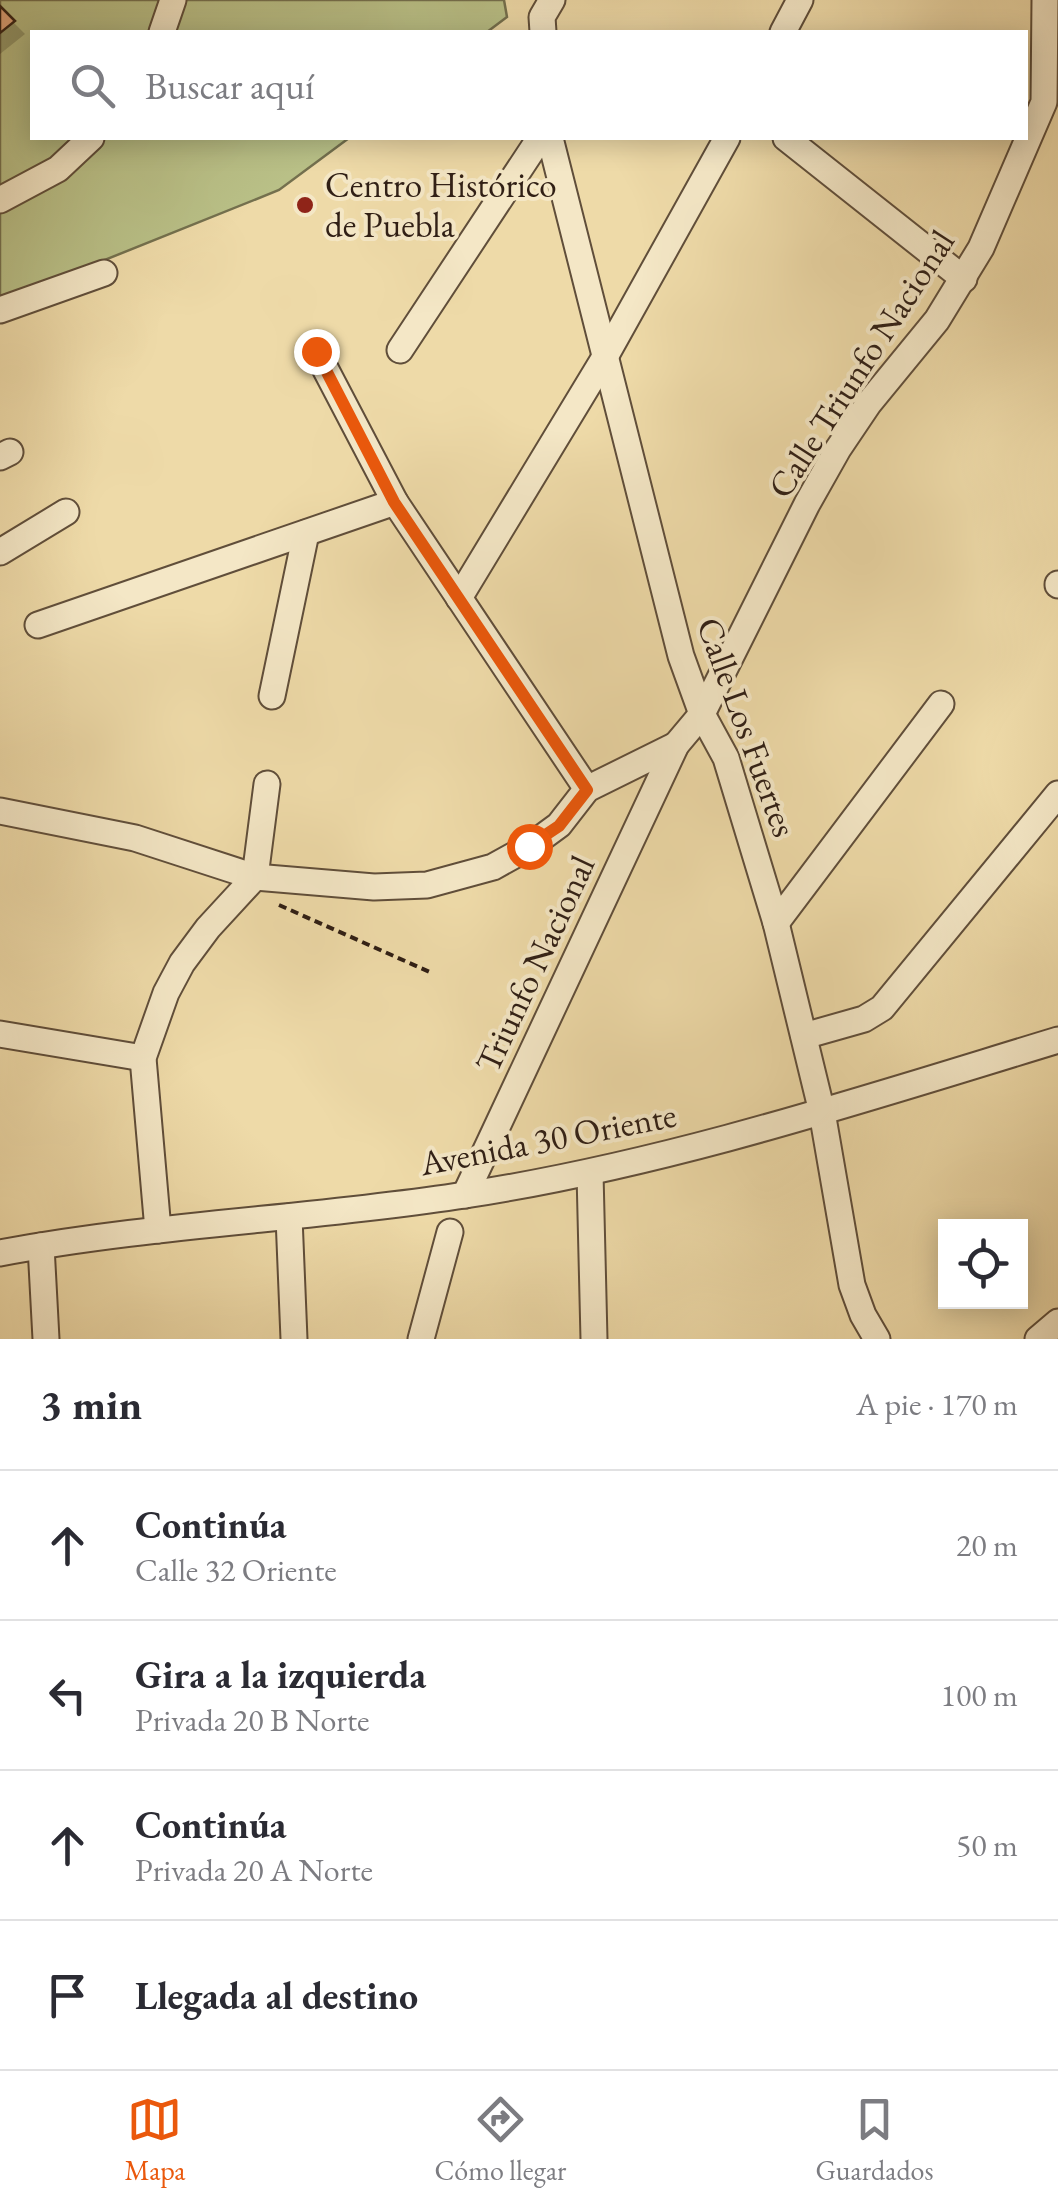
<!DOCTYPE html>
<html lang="es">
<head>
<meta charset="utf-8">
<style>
	:root { --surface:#fff; --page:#f2f2f3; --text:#2b2b33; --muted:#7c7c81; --line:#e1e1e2; --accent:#ea580c }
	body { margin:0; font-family:"EB Garamond",serif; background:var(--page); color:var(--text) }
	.controls { position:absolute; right:30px; bottom:30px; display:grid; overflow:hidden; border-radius:0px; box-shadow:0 5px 25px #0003 }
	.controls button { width:90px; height:90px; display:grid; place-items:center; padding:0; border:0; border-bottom:2px solid var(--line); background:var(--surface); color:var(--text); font:50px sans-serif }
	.stop { position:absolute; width:30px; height:30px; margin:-22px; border:8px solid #ea580c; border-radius:50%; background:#fff }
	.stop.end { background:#ea580c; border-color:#fff; box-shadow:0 2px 10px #0008 }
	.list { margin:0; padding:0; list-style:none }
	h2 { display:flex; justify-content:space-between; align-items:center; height:130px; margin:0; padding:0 40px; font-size:42px }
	h2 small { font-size:32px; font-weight:400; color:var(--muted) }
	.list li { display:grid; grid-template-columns:65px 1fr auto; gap:30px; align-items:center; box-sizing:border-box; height:150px; padding:0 40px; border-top:2px solid var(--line) }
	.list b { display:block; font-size:38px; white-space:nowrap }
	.list p { margin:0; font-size:32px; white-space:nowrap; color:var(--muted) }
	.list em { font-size:32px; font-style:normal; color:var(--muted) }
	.icon { flex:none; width:55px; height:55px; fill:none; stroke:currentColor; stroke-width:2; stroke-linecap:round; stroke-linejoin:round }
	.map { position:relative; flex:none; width:1058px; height:1339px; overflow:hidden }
	.search { position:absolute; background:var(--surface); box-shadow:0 5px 25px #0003; left:30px; right:30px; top:30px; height:110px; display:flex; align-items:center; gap:25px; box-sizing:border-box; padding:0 35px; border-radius:0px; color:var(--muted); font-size:38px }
	.sheet { height:730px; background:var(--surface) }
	nav { display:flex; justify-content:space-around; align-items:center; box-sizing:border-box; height:140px; border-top:2px solid var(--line); background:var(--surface); font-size:28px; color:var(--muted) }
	nav a { display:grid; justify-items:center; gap:5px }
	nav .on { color:var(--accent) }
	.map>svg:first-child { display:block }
</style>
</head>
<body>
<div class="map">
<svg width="1058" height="1339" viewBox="0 0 1058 1339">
	<rect width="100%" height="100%" fill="#eedaa8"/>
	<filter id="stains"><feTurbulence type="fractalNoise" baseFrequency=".002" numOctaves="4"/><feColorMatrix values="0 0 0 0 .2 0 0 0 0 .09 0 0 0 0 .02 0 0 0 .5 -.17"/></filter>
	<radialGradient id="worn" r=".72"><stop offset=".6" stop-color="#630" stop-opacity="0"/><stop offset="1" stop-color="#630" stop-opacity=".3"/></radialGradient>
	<polygon fill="#b9c087" stroke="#74704e" stroke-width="2.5" points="0,0 504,0 507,17 487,32 32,32 32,138 349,138 279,190 0,302"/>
	<polygon fill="#0003" points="0,9 25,34 0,54"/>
	<polygon fill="#e5a87f" stroke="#301f15" stroke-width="2.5" points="0,6 15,21 0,33"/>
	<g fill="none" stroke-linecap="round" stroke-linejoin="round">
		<g stroke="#604e3a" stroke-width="29">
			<g id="minor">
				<polyline points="162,32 173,0"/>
				<polyline points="543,32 542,17 552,0"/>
				<polyline points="783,32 800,0"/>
				<polyline points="550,138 681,656 702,714 726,758 776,923 822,1112 852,1285 863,1315 877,1339"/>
				<polyline points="786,138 964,279"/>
				<polyline points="0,200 58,169 91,138"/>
				<polyline points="0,310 104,273"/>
				<polyline points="400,350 540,138"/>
				<polyline points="316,351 395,502 587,789"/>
				<polyline points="0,457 10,452"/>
				<polyline points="0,552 66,512"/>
				<polyline points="1058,585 1058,584"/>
				<polyline points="459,598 605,357 727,138"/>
				<polyline points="38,625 395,502"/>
				<polyline points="272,696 306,533"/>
				<polyline points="0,811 135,838 255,877 374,887 427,885 493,867 529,847 559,825 587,789 676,745"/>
				<polyline points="255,877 267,784"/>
				<polyline points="776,923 941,704"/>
				<polyline points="0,1034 143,1058"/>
				<polyline points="804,1036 864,1019 882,1008 1058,794"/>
				<polyline points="590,1173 594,1339"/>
				<polyline points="465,1195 676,745 702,714 807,504 838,449 869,403 937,320 981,248 1044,102 1045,0"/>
				<polyline points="289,1217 294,1339"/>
				<polyline points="158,1230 143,1058 166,993 182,963 208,928 255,877"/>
				<polyline points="41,1246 46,1339"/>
				<path d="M0 1253C154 1224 311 1219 465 1195 667 1164 864 1099 1058 1040"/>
				<polyline points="421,1339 450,1232"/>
				<polyline points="1038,1339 1058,1322"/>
			</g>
		</g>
		<polyline stroke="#301f15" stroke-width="4" stroke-dasharray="8 5" stroke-linecap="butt" points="279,905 432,973"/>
		<use href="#minor" stroke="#f4e7c6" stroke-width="25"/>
	</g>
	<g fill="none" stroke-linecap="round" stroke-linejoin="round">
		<polyline stroke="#ea580c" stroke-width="12" points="316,351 394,502 587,790 559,826 529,846"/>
	</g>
	<circle fill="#8f2418" stroke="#f4e7c6" stroke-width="4" cx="305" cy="205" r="10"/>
	<g text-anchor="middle" stroke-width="8" stroke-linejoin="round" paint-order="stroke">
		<g font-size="35" fill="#301f15" stroke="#f4e7c6" text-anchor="start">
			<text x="325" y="197">Centro Histórico<tspan x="325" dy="40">de Puebla</tspan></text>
		</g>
		<g font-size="35" fill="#301f15" stroke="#f4e7c6">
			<text transform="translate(861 364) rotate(-57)" y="12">Calle Triunfo Nacional</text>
			<text transform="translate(747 727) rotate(70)" y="12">Calle Los Fuertes</text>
			<text transform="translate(535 964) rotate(-65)" y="12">Triunfo Nacional</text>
			<text transform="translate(548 1139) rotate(-11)" y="12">Avenida 30 Oriente</text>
		</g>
	</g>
	<rect width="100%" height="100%" filter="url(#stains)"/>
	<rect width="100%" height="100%" fill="url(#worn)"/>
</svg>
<div class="controls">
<button><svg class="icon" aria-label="locate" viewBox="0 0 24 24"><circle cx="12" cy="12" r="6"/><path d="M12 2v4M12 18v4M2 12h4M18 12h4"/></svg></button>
</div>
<div class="stop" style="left:529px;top:846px"></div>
<div class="stop end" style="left:316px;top:351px"></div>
<div class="search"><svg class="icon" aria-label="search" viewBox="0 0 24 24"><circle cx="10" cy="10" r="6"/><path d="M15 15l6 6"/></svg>Buscar aquí</div>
</div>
<section class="sheet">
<h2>3 min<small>A pie · 170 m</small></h2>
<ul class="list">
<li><svg class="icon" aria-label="ahead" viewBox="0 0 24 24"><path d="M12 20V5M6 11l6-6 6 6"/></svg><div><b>Continúa</b><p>Calle 32 Oriente</p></div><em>20 m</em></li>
<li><svg class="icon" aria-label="left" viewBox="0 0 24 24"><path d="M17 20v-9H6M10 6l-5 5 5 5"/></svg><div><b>Gira a la izquierda</b><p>Privada 20 B Norte</p></div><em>100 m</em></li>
<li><svg class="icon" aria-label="ahead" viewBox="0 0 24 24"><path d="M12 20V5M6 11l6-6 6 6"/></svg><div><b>Continúa</b><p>Privada 20 A Norte</p></div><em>50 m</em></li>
<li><svg class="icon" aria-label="arrive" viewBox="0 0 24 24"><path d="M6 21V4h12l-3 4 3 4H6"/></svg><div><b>Llegada al destino</b></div></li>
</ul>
</section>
<nav>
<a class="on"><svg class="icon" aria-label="map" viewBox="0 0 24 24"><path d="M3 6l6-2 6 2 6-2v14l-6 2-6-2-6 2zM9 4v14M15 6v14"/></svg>Mapa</a>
<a><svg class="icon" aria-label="directions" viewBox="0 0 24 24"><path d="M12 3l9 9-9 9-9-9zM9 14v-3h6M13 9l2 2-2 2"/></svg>Cómo llegar</a>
<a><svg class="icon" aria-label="saved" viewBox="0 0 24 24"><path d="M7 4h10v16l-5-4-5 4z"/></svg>Guardados</a>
</nav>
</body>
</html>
